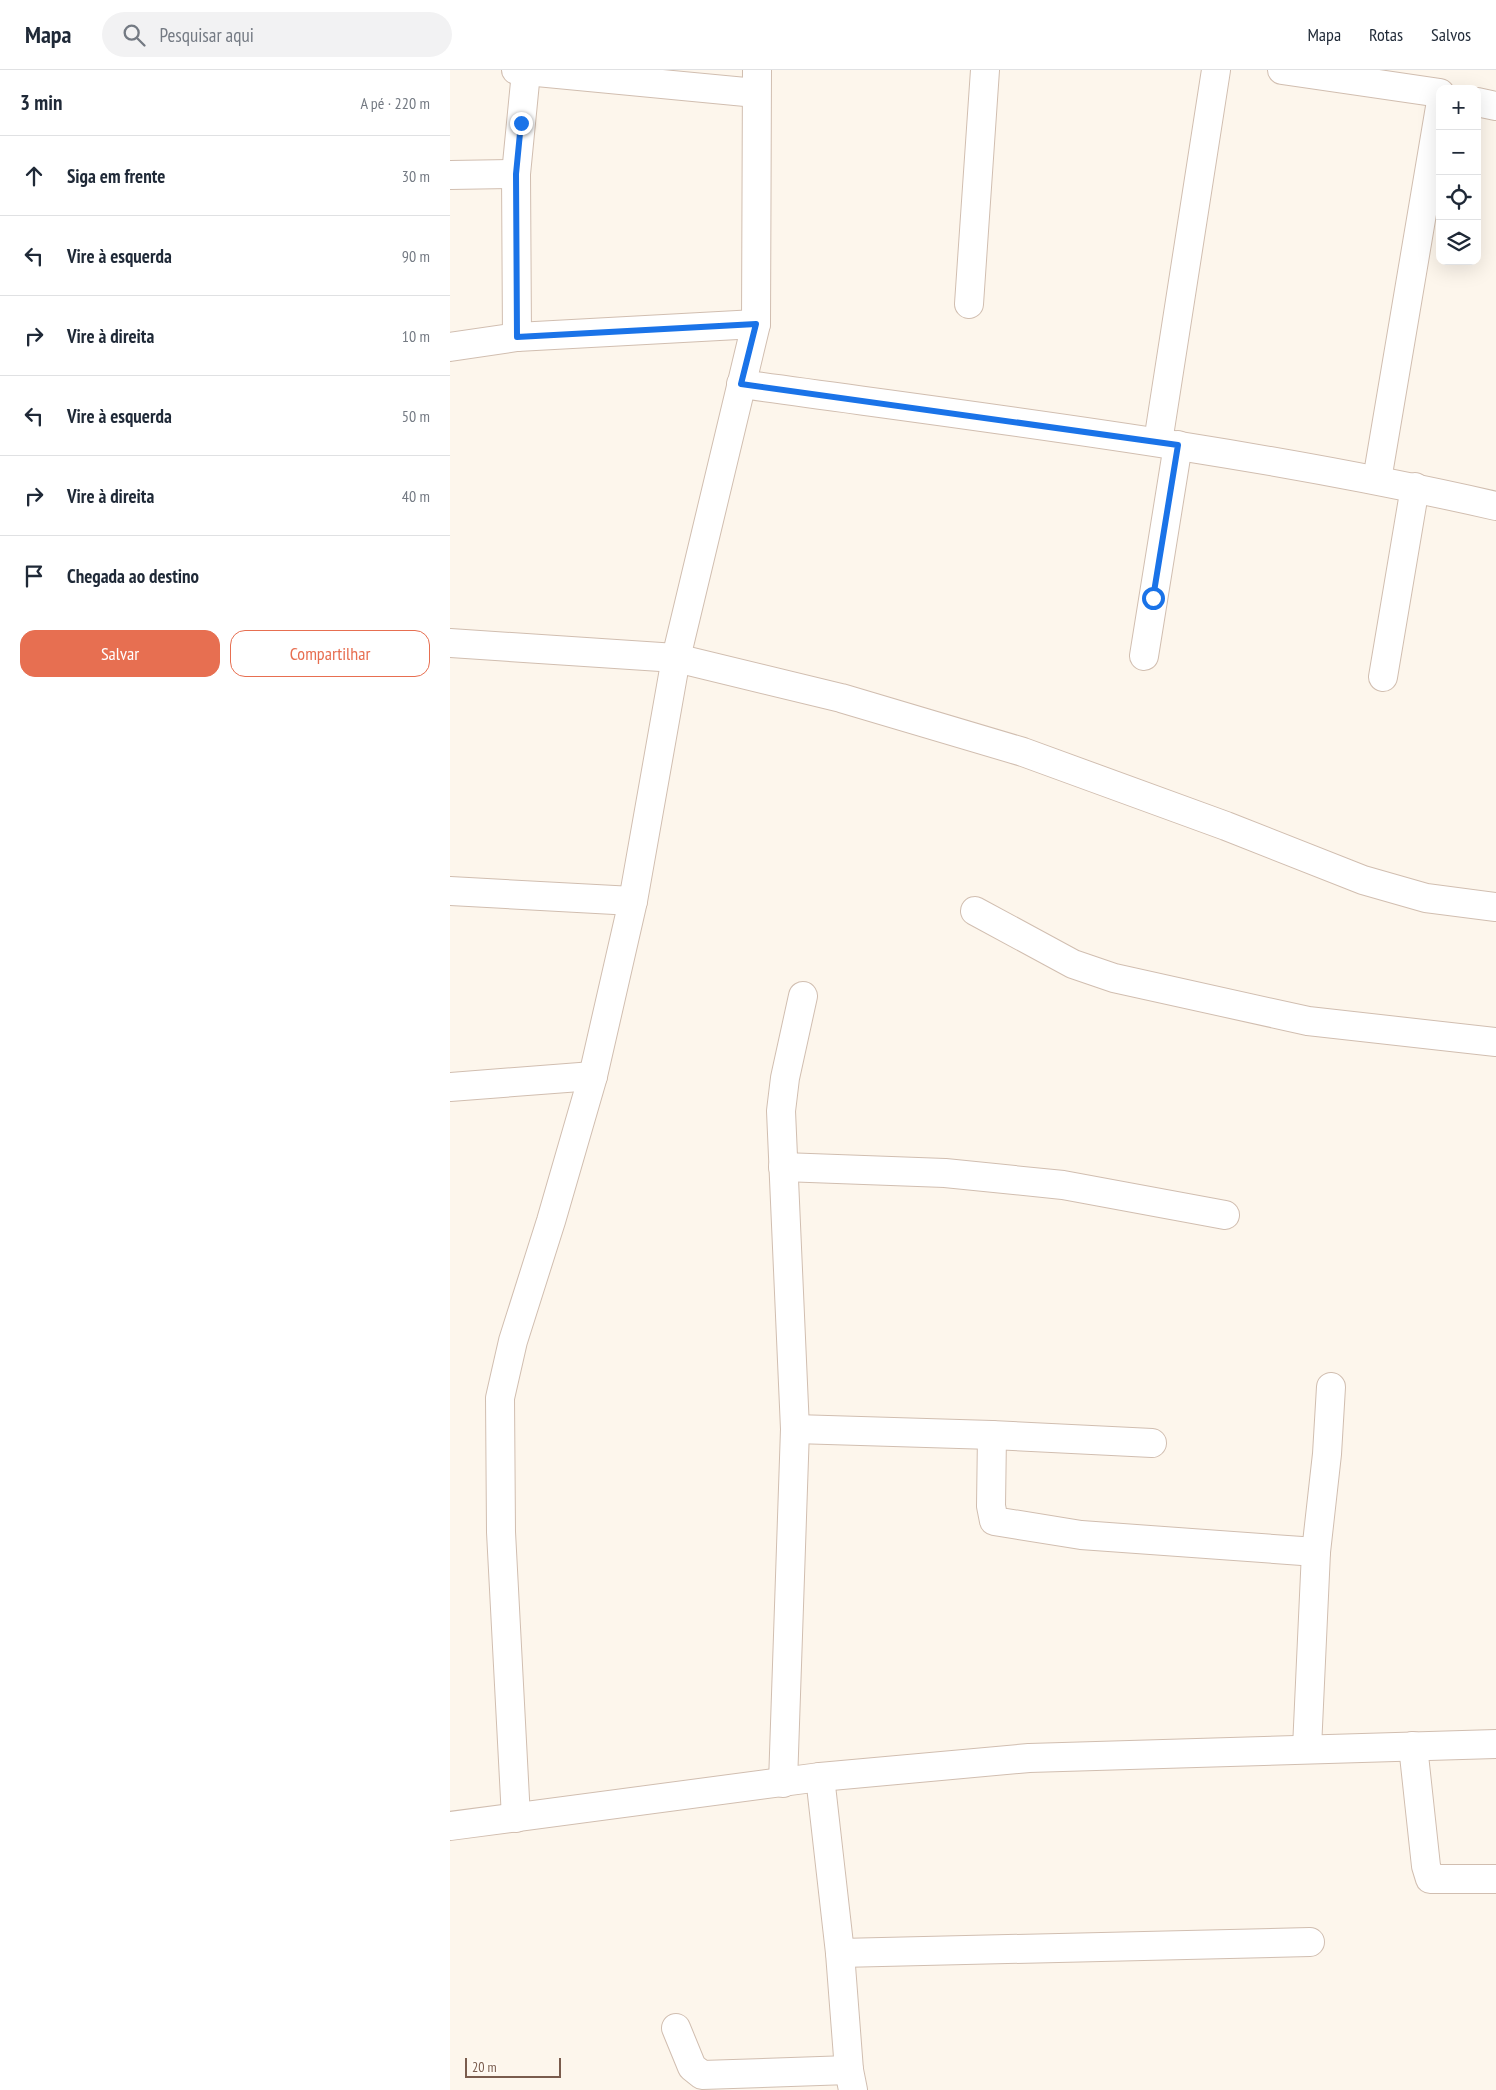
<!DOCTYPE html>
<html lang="pt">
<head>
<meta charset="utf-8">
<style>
	:root { --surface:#fff; --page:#f2f2f3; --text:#1f2937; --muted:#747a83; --line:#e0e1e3; --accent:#e76f51 }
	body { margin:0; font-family:"PT Sans Narrow",sans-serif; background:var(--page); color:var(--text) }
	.controls { position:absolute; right:15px; top:15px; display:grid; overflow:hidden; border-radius:10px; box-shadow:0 5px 20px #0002 }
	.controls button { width:45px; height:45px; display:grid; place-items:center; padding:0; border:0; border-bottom:1px solid var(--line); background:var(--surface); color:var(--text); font:25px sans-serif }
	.scale { position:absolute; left:15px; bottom:12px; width:96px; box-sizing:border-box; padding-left:5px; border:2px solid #7a5c4d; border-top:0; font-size:14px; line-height:18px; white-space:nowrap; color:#7a5c4d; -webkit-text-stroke:4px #fffaf3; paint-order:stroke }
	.stop { position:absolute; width:15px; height:15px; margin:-11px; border:4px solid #1a73e8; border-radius:50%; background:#fff }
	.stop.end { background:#1a73e8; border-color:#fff; box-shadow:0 1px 5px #0008 }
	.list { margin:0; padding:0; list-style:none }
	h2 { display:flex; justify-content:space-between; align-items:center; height:65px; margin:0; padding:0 20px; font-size:21px }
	h2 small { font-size:16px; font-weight:400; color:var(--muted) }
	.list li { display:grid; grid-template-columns:32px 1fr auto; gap:15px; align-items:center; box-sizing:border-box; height:80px; padding:0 20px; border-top:1px solid var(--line) }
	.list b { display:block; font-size:19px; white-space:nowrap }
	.list em { font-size:16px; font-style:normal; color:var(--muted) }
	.actions { display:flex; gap:10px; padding:15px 20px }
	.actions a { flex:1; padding:11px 0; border:1px solid var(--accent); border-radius:15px; text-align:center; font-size:18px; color:var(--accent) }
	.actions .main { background:var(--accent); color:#fff }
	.icon { flex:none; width:28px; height:28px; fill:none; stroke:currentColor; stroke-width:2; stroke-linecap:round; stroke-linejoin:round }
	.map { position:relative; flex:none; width:1046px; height:2020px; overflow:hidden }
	header { display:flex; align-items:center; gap:30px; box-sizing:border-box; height:70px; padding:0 25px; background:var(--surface); border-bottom:1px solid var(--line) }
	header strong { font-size:24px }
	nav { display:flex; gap:28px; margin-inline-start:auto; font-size:18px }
	.search { width:350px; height:45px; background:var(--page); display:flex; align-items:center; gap:12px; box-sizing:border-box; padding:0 18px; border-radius:28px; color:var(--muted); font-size:19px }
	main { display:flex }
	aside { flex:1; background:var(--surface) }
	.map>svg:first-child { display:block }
</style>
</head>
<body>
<header>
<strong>Mapa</strong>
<div class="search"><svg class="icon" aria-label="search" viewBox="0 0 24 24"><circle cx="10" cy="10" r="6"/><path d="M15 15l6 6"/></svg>Pesquisar aqui</div>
<nav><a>Mapa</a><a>Rotas</a><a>Salvos</a></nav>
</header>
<main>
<aside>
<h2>3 min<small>A pé · 220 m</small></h2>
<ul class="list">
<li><svg class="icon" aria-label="ahead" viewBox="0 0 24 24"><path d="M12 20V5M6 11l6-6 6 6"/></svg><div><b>Siga em frente</b></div><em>30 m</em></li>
<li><svg class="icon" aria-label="left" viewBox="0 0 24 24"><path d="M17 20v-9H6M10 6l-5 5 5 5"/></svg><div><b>Vire à esquerda</b></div><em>90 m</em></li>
<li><svg class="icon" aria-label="right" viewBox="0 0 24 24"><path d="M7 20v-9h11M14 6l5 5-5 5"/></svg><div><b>Vire à direita</b></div><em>10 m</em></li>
<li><svg class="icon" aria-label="left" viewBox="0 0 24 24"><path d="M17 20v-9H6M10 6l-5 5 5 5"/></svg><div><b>Vire à esquerda</b></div><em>50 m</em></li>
<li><svg class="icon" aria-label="right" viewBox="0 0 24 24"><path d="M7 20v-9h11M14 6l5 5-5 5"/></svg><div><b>Vire à direita</b></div><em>40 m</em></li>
<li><svg class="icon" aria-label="arrive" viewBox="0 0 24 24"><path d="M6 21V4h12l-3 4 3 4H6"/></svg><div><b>Chegada ao destino</b></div></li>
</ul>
<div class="actions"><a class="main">Salvar</a><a>Compartilhar</a></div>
</aside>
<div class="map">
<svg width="1046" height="2020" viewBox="0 0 1046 2020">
	<rect width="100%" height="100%" fill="#fdf6ec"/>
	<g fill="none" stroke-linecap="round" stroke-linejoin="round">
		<g stroke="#d1beb0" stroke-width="30">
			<g id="street">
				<polyline points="66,0 306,23"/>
				<polyline points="832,0 990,23"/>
				<polyline points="1027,32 1046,36"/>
				<polyline points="0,105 66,104"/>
				<polyline points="519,234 535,0"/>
				<polyline points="67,267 66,104 76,2"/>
				<polyline points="0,277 67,267 306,254"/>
				<path d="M291 314C543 349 797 379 1046 436"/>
				<polyline points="708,372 766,0"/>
				<polyline points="927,410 990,37"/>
				<polyline points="0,573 226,588 391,628 573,682 776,756 913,810 976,828 1046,837"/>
				<polyline points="694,586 728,375"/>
				<polyline points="933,607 965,417"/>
				<polyline points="0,821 183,831"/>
				<polyline points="525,841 623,894 664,908 858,951 1046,972"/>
				<polyline points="0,1017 143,1006"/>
				<polyline points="333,1097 495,1103 613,1115 775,1145"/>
				<polyline points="345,1359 542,1365 702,1373"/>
				<polyline points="542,1365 541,1436 544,1451 631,1465 866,1482"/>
				<polyline points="963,1676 976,1796 980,1809 1046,1809"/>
				<polyline points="857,1678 866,1482 877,1384 881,1317"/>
				<polyline points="370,1707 390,1883 399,2000 403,2020"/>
				<polyline points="333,1713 345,1359 331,1041 335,1008 353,926"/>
				<polyline points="66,1748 51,1462 50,1328 63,1271 101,1151 143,1006 183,831 226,588 306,254 307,0"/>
				<polyline points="0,1756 370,1707 579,1688 1046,1674"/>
				<polyline points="390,1883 860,1872"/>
				<polyline points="226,1958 242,1997 252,2005 399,2000"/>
			</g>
		</g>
		<use href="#street" stroke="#fff" stroke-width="28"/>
	</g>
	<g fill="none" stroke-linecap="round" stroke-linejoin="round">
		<polyline stroke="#1a73e8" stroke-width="6" points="71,53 66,104 67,267 306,254 291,314 728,375 703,528"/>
	</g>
</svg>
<div class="controls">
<button>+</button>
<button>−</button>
<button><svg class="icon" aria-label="locate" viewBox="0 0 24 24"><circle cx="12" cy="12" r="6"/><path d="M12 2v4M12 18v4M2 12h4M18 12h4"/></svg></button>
<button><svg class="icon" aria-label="layers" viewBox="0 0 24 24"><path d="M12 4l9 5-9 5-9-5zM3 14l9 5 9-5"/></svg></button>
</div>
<div class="scale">20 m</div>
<div class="stop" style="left:703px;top:528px"></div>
<div class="stop end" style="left:71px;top:53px"></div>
</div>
</main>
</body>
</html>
